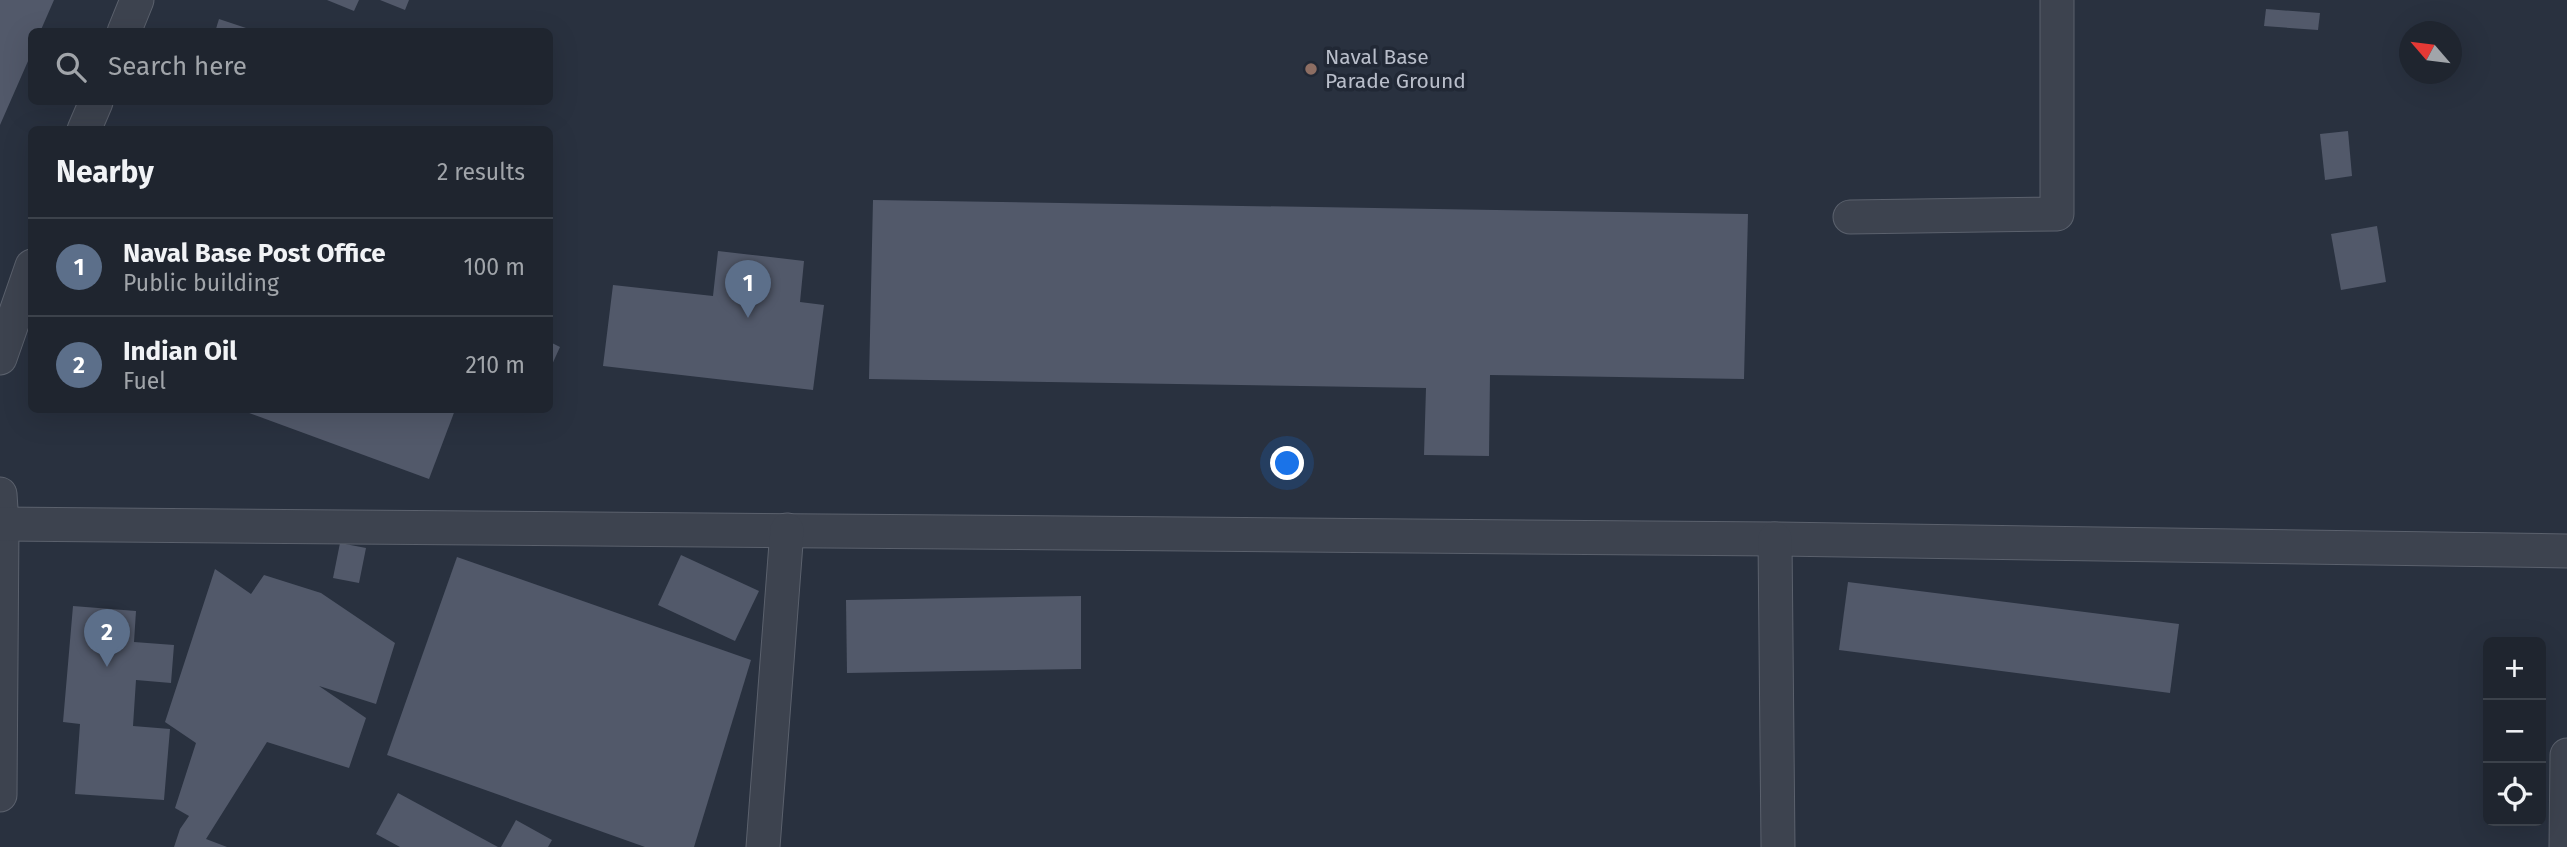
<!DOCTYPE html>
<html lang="en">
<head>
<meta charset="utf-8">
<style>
	:root { --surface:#1f252f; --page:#272d37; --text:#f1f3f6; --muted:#a1a5aa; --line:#3c424b; --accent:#1a73e8 }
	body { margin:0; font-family:"Fira Sans",sans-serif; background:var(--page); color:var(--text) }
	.controls { position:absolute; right:21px; bottom:21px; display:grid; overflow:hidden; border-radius:10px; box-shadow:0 7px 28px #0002 }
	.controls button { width:63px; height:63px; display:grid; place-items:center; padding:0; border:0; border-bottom:2px solid var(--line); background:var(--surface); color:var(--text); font:35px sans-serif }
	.compass { position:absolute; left:2399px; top:21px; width:63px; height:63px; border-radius:50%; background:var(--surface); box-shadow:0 7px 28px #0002; rotate:298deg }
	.you { position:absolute; left:1288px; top:464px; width:24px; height:24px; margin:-18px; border:5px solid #fff; border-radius:50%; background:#1a73e8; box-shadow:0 0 0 10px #1a73e833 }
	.badge { display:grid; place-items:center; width:46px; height:46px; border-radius:50%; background:var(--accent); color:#fff; font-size:23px; font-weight:700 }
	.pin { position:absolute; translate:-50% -58px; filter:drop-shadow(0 2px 4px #0008) }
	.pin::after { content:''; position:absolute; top:37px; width:24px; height:21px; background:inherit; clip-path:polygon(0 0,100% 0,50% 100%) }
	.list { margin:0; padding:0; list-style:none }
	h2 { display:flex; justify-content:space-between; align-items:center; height:91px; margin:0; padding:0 28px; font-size:30px }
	h2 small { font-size:23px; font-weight:400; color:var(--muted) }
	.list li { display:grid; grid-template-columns:46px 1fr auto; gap:21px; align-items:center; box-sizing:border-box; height:98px; padding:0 28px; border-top:2px solid var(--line) }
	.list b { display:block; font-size:26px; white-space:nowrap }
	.list p { margin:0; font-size:23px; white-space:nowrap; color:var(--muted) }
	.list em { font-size:23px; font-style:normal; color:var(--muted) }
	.icon { flex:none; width:38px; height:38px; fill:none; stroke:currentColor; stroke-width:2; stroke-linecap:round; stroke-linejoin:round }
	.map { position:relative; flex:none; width:2567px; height:847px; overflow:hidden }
	.search { position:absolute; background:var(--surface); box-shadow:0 7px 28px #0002; left:28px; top:28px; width:525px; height:77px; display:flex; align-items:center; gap:18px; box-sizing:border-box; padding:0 24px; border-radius:10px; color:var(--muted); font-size:26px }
	.panel { position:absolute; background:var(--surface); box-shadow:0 7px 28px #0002; left:28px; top:126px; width:525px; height:287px; border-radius:10px }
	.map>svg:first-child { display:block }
</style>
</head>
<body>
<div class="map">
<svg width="2567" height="847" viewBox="0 0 2567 847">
	<rect width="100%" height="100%" fill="#29313f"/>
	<g fill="#52596a">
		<polygon points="0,0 54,0 40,32 32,32 32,52 0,125"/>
		<polygon points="327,0 359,0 354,11"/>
		<polygon points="380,0 409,0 405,10"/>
		<polygon points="2266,9 2320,13 2318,30 2264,26"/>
		<polygon points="219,19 255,31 255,32 215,32"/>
		<polygon points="2348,131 2352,176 2325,180 2320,134"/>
		<polygon points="873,200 1748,214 1744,379 1490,375 1489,456 1424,455 1426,388 869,379"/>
		<polygon points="2377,226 2386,282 2341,290 2331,234"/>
		<polygon points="718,251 804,261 800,302 824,305 813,390 603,366 613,285 713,296"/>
		<polygon points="550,342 560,347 550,369"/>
		<polygon points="241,410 455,410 429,479"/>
		<polygon points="340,543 366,548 359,583 333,578"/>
		<polygon points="681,555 759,591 735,641 658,605"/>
		<polygon points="457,557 751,660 694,847 645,847 387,755"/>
		<polygon points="215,569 251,594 264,575 321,593 395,643 376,704 319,686 366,718 349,768 267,742 206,839 227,847 174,847 180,829 189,816 175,808 196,743 165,722"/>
		<polygon points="1848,582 2179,624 2170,693 1839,650"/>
		<polygon points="1081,596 1081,669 847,673 846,600"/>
		<polygon points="73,606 136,611 134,642 174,645 171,683 136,680 133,726 170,729 164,800 75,794 80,724 63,722"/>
		<polygon points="398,793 498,847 400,847 376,834"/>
		<polygon points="516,820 552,840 548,847 501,847"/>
	</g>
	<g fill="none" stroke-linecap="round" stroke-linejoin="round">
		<g stroke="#5b616d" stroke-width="35">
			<g id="minor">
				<polyline points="124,32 137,0"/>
				<polyline points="84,130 96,102"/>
				<polyline points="1850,217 2057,214 2057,0"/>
				<polyline points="0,358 32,266"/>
				<polyline points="0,494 2,524 0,795"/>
				<polyline points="0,524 1775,539 2567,551"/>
				<polyline points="1775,539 1778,847"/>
				<polyline points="763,847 787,530"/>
				<polyline points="2566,847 2567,755"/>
			</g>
		</g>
		<use href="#minor" stroke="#3d434f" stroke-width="33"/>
	</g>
	<circle fill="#8d6e63" stroke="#212835" stroke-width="2.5" cx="1311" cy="69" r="7"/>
	<g text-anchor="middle" stroke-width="7" stroke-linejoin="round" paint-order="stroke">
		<g font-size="21" fill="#b9beca" stroke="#212835" text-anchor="start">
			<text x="1325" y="64">Naval Base<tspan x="1325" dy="24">Parade Ground</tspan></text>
		</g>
	</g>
</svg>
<div class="controls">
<button>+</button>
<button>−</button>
<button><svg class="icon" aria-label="locate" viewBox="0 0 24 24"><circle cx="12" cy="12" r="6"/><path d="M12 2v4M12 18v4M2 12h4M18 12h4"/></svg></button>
</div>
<svg class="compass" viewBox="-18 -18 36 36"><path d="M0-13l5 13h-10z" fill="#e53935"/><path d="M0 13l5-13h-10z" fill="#a1a5aa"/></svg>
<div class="you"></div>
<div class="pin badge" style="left:748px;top:318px;background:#5c6f8a">1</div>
<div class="pin badge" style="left:107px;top:667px;background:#5c6f8a">2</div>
<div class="search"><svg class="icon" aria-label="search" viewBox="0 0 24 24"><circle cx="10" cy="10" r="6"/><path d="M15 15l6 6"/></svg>Search here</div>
<section class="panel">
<h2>Nearby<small>2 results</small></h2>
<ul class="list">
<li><span class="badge" style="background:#5c6f8a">1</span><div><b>Naval Base Post Office</b><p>Public building</p></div><em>100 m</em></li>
<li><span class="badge" style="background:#5c6f8a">2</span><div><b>Indian Oil</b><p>Fuel</p></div><em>210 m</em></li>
</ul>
</section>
</div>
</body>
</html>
